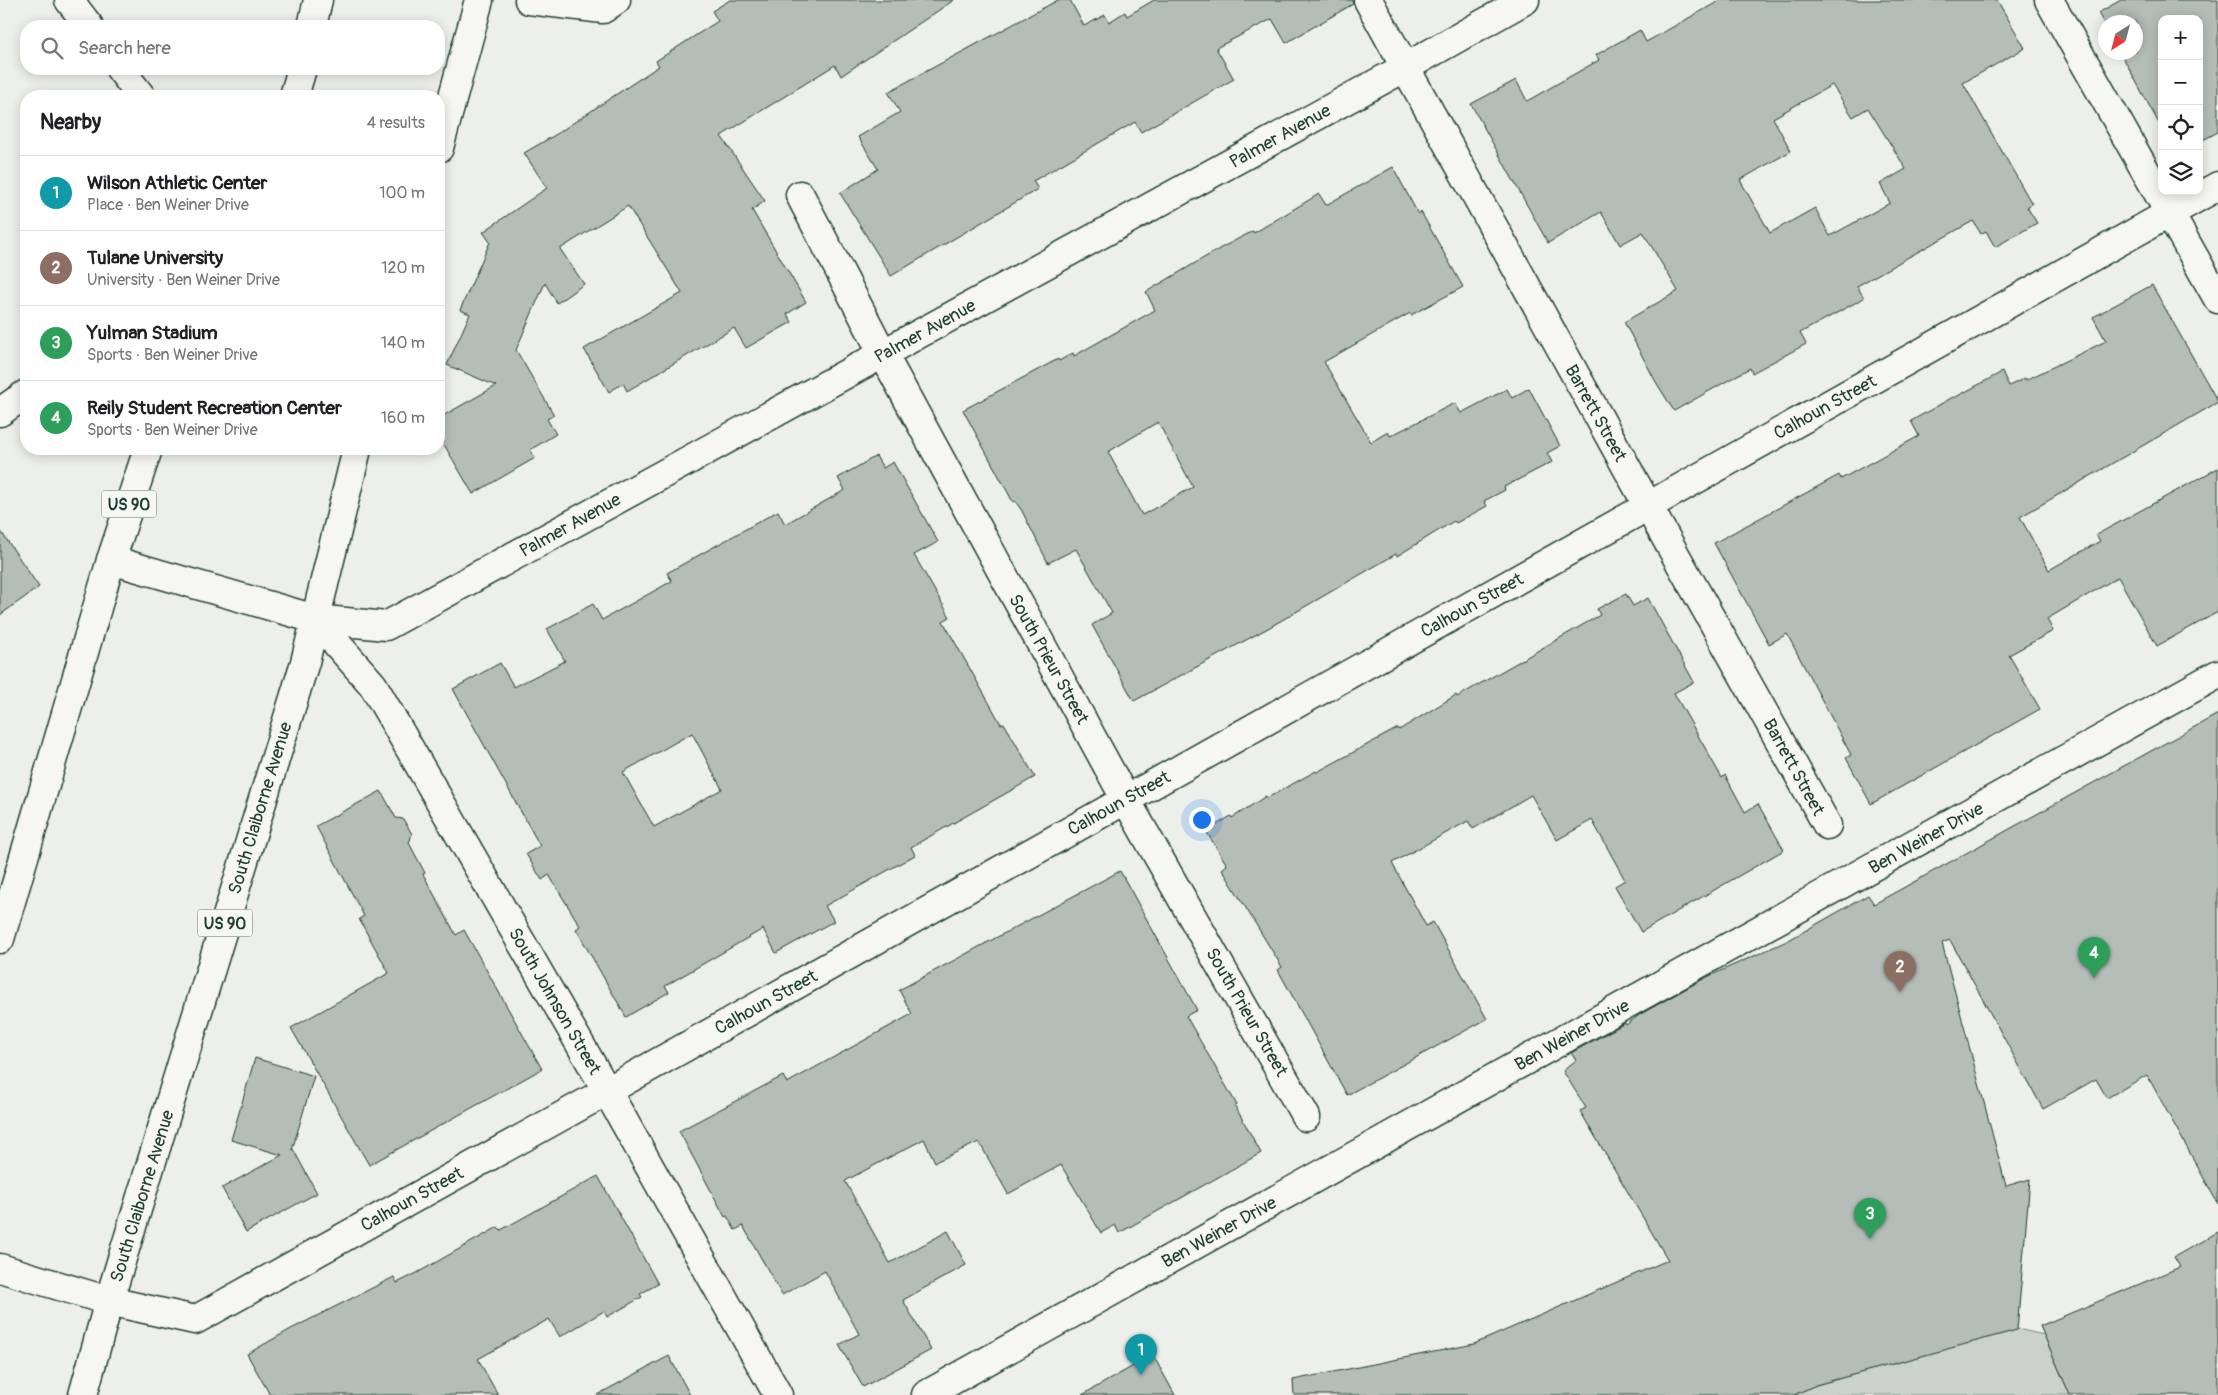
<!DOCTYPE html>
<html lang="en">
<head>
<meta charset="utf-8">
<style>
	:root { --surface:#fff; --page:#f2f2f2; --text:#202124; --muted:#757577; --line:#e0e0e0; --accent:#db2777 }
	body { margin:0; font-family:Pangolin,sans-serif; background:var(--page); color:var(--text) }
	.controls { position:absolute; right:15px; top:15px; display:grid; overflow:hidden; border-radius:10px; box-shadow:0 2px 12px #0003 }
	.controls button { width:45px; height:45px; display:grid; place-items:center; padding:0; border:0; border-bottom:1px solid var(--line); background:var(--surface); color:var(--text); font:25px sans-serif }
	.compass { position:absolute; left:2098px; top:15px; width:45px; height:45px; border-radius:50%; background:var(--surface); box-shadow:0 2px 12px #0003; rotate:216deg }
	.you { position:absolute; left:1201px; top:819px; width:18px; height:18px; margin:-12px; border:4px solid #fff; border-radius:50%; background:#1a73e8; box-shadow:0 0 0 8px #1a73e833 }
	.badge { display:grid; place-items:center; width:32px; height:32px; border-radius:50%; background:var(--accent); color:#fff; font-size:16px; font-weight:700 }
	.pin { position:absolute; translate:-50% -41px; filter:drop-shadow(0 1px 2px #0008) }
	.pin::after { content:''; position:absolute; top:26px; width:18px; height:15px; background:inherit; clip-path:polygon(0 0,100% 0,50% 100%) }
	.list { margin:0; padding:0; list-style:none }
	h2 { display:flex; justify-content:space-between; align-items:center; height:65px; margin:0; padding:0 20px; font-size:21px }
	h2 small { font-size:16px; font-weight:400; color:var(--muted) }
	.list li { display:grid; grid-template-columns:32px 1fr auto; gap:15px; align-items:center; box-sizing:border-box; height:75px; padding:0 20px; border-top:1px solid var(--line) }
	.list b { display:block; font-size:19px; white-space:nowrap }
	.list p { margin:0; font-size:16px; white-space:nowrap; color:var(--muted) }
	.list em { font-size:16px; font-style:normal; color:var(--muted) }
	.icon { flex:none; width:28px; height:28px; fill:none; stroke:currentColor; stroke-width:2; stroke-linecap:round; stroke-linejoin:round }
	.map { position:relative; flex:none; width:2218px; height:1395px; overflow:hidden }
	.search { position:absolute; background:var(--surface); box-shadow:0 2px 12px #0003; left:20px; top:20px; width:425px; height:55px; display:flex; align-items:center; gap:12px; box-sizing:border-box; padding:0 18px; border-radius:20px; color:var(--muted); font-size:19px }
	.panel { position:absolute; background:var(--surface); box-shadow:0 2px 12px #0003; left:20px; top:90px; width:425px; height:365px; border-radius:20px }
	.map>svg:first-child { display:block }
</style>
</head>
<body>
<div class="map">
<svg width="2218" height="1395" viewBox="0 0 2218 1395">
	<rect width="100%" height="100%" fill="#edefea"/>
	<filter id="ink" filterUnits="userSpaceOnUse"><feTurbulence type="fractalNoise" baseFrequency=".02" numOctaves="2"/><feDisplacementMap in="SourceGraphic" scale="10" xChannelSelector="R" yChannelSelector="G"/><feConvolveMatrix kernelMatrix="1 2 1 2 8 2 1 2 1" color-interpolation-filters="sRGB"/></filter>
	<g filter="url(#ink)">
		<polygon fill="#cbd2cc" stroke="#758880" points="2017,1329 2044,1335 2070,1395 1794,1395 1816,1385"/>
		<g fill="#b4bdb8" stroke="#1f3d34" fill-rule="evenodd">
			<polygon points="730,0 954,0 841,76 835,65 721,136 765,201 752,210 806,302 787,314 792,322 746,348 734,328 627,391 623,383 609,392 584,349 682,293 628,206 560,249 584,284 557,303 545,283 516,350 554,415 547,419 556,434 530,450 535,458 473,494 439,436 439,418 496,386 447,365 470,314 460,310 490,242 483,232 547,188 524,153 555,135 659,66 656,61 718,21 712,11"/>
			<polygon points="1058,0 1070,0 1084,26 1105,15 1109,22 1125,12 1127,16 1154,0 1352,0 1353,4 1286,43 1272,19 1216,48 1234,79 1141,132 1135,122 1033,181 1038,189 891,276 840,193 878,169 858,137 900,112 888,92"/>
			<path d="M1721 0H1997L2025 48 1963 83 2032 204 2027 207 2037 223 1995 247 1986 231 1981 234 1973 221 1857 286 1864 298 1800 333 1806 344 1752 373 1750 368 1674 411 1656 382 1624 322 1678 291 1643 232 1620 245 1601 212 1548 243 1471 104 1516 80 1527 101 1599 60 1596 55 1640 30 1646 42ZM1832 85 1853 117 1868 108 1906 169 1880 184 1890 203 1830 236 1815 208 1770 233 1740 180 1791 151 1773 118Z"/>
			<polygon points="2121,0 2218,0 2218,132 2199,142 2199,19 2162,19 2162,129 2120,52 2136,52 2136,22 2106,22 2106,27 2098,13"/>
			<path d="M1393 167 1418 214 1421 212 1463 287 1411 315 1410 313 1324 362 1371 442 1388 432 1390 436 1455 403 1461 413 1507 389 1512 398 1529 388 1560 446 1547 453 1552 462 1504 487 1505 490 1484 501 1487 506 1456 523 1454 521 1397 556 1396 554 1270 627 1134 701 1092 625 1112 613 1076 549 1048 563 1022 511 1015 501 1013 502 963 410 1058 359 1059 361 1073 353 1074 356 1155 310 1146 292 1219 249 1253 231 1254 233 1319 194 1326 205ZM1158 422 1193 487 1142 515 1108 452Z"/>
			<polygon points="2152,285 2218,402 2020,517 2049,570 2100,541 2096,535 2218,468 2218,612 2157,646 2118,577 2047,619 2053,631 2009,655 2040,709 1871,804 1846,758 1851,755 1787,634 1769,644 1714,543 1839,475 1841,479 1919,436 1911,421 1953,397 1954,398 2002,372 2009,386 2025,378 2026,380 2106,341 2093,317"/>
			<path d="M876 456 883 468 893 462 938 542 914 555 950 617 943 621 1001 724 1004 723 1035 777 911 847 915 855 825 906 834 921 776 953 763 929 665 986 669 992 626 1017 576 929 580 926 549 875 542 880 526 854 540 846 453 689 500 663 514 687 565 661 547 629 593 604 602 620 672 581 667 573 778 511 785 524 845 490 838 478ZM692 733 722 789 654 827 623 772Z"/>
			<polygon points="0,530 39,587 0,615"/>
			<polygon points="1626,594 1633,606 1648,598 1694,682 1674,693 1722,778 1725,775 1745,812 1758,804 1784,850 1641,932 1615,886 1625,880 1592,820 1557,840 1531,795 1473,829 1468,821 1392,863 1426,926 1433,922 1487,1019 1347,1095 1278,970 1282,967 1222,869 1227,865 1206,831 1231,816 1232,818 1266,796 1267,798 1316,771 1317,772 1398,728 1399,730 1456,695 1457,697 1600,615 1597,609"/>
			<polygon points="2218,714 2218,1204 2147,1075 2107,1098 2096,1079 2043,1109 1950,940 1942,943 2006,1186 2030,1179 2017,1330 1816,1385 1794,1395 1294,1395 1293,1380 1474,1344 1668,1260 1580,1111 1586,1108 1563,1071 1576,1060 1571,1053 1625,1023 1626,1025 1639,1015 1705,978 1787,941 1868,895 1874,904"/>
			<polygon points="381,791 396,818 403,819 412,834 409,843 425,873 423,874 456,935 464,930 542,1069 369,1165 291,1028 389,973 359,919 364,916 316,826"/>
			<polygon points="1120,871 1197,1010 1186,1016 1237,1105 1235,1106 1261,1153 1119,1233 1115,1225 1101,1233 1061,1165 1008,1194 979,1142 935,1162 924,1139 845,1181 890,1263 948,1231 966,1265 903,1300 931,1350 863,1387 839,1345 859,1334 825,1271 782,1295 743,1226 735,1230 727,1216 725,1217 679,1131 783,1076 787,1083 912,1014 899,990"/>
			<polygon points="255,1058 314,1076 292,1150 293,1149 317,1193 246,1232 222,1188 282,1155 231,1140"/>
			<polygon points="598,1176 658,1284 640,1294 642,1297 607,1317 604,1311 560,1337 549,1319 478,1359 498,1395 270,1395 247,1354 291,1329 394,1277 397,1283 417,1273 498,1227 501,1230"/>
			<polygon points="2218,1232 2218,1395 2070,1395 2040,1326 2180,1267 2174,1257"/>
			<polygon points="1153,1355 1175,1395 1082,1395"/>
			<polygon points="669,1356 690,1395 597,1395"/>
		</g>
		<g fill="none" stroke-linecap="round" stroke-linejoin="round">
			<g stroke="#1f3d34" stroke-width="31">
				<g id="minor">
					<polyline points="69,0 89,26"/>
					<polyline points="529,0 603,9 616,0"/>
					<polyline points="1368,0 1648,506 1827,825"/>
					<polyline points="2049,0 2218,299"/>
					<polyline points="120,69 141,96"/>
					<polyline points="800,195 883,354 1126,800 1306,1117"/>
					<polyline points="0,412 26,394"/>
					<polyline points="111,560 315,619 386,626 1406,67 1525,0"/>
					<polyline points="315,619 373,685 607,1091 778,1395"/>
					<polyline points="0,1268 109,1301 195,1320 607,1091 2218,186"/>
					<polyline points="926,1395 2218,674"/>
				</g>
			</g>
			<g stroke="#1f3d34" stroke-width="31">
				<g id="major">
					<polyline points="312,26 318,0"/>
					<polyline points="294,96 302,69"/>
					<polyline points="439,148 479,0"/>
					<polyline points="0,939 111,560 148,449"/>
					<polyline points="83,1395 109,1301 305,662 357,449"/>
				</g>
			</g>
			<use href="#minor" stroke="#f6f6f2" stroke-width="28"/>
			<use href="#major" stroke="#f6f6f2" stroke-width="28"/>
		</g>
	</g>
	<g text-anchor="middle" stroke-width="5" stroke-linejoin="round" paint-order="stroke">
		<g fill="#f6f6f2" stroke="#60746d" stroke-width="1">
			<rect x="101.5" y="490.5" width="55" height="27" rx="4"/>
			<rect x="197.5" y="909.5" width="55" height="27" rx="4"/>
		</g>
		<g font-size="16" font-weight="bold" fill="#1f3d34">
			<text x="129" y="510">US 90</text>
			<text x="225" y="929">US 90</text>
		</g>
		<g font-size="18" fill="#1f3d34" stroke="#f6f6f2">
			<text transform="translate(1280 136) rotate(-29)" y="6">Palmer Avenue</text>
			<text transform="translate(925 331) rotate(-29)" y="6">Palmer Avenue</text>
			<text transform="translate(1825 407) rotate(-29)" y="6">Calhoun Street</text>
			<text transform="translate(1596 413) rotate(61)" y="6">Barrett Street</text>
			<text transform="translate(570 525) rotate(-29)" y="6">Palmer Avenue</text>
			<text transform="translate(1472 605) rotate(-29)" y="6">Calhoun Street</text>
			<text transform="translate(1049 659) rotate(61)" y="6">South Prieur Street</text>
			<text transform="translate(1794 767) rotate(61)" y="6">Barrett Street</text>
			<text transform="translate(1119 803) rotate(-29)" y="6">Calhoun Street</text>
			<text transform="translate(260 808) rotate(-73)" y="6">South Claiborne Avenue</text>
			<text transform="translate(1926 838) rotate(-29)" y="6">Ben Weiner Drive</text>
			<text transform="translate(555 1001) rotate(60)" y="6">South Johnson Street</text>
			<text transform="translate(766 1002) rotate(-29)" y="6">Calhoun Street</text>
			<text transform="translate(1247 1012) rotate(60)" y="6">South Prieur Street</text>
			<text transform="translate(1572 1035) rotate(-29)" y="6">Ben Weiner Drive</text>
			<text transform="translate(142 1196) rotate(-73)" y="6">South Claiborne Avenue</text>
			<text transform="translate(412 1199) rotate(-29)" y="6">Calhoun Street</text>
			<text transform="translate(1219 1232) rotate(-29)" y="6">Ben Weiner Drive</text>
		</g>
	</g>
</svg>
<div class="controls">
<button>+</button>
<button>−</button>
<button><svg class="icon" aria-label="locate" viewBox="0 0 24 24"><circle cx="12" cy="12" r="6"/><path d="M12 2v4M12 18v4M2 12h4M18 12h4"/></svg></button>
<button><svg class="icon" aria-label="layers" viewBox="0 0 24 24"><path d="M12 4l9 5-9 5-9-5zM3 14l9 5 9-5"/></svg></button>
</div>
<svg class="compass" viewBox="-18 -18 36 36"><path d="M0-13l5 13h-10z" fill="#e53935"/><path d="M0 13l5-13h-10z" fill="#757577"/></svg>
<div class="you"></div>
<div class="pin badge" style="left:1141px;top:1375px;background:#0f9aa8">1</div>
<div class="pin badge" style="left:1900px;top:992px;background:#8d6e63">2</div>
<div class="pin badge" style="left:1870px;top:1239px;background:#2e9e5b">3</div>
<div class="pin badge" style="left:2094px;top:978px;background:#2e9e5b">4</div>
<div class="search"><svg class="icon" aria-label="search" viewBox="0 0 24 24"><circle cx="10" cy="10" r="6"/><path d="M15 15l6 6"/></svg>Search here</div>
<section class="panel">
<h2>Nearby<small>4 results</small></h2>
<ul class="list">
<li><span class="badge" style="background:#0f9aa8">1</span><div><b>Wilson Athletic Center</b><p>Place · Ben Weiner Drive</p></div><em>100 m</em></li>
<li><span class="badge" style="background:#8d6e63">2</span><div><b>Tulane University</b><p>University · Ben Weiner Drive</p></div><em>120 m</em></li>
<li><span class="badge" style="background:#2e9e5b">3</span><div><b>Yulman Stadium</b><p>Sports · Ben Weiner Drive</p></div><em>140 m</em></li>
<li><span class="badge" style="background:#2e9e5b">4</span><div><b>Reily Student Recreation Center</b><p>Sports · Ben Weiner Drive</p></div><em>160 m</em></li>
</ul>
</section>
</div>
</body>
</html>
